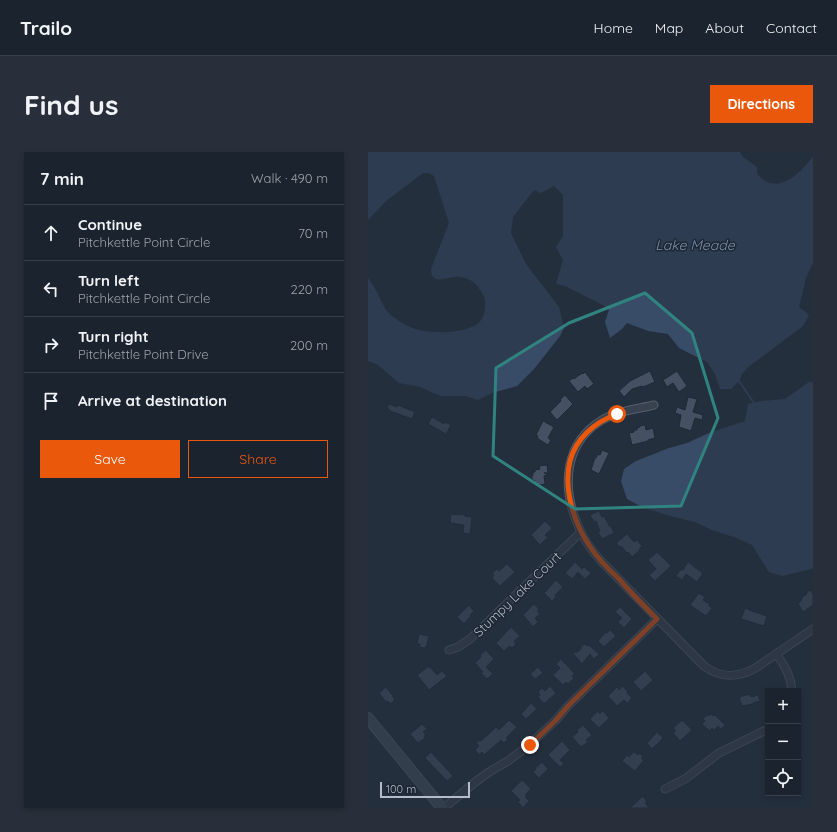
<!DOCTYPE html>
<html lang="en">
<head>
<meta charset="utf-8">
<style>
	:root { --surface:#1b232e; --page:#282f3a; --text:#f1f3f6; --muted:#a0a4aa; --line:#39404a; --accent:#ea580c }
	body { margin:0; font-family:Quicksand,sans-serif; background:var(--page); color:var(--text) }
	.controls { position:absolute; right:12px; bottom:12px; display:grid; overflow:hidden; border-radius:0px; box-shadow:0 2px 6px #0003 }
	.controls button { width:36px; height:36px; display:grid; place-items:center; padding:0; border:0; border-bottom:1px solid var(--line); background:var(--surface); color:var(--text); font:20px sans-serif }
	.scale { position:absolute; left:12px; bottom:10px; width:90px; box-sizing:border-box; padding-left:4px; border:2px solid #b4bcc9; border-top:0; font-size:11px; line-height:14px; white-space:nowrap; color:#b4bcc9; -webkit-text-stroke:3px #1d2633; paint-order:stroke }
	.stop { position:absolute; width:12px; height:12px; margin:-9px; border:3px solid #ea580c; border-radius:50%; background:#fff }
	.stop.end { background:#ea580c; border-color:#fff; box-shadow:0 1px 4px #0008 }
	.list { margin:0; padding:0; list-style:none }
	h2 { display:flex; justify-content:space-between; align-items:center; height:52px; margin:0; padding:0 16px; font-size:17px }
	h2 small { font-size:13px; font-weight:400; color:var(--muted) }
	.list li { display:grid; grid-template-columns:26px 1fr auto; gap:12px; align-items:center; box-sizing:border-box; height:56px; padding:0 16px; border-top:1px solid var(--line) }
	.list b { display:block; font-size:15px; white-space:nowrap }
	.list p { margin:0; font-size:13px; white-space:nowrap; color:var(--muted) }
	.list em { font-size:13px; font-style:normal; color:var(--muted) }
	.actions { display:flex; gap:8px; padding:12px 16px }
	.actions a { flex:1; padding:9px 0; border:1px solid var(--accent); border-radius:0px; text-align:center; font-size:14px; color:var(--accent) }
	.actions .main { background:var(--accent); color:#fff }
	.icon { flex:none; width:22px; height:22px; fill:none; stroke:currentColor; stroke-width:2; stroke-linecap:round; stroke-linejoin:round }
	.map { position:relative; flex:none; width:445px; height:656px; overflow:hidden; border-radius:0px }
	header { display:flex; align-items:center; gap:24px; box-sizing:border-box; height:56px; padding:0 20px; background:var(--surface); border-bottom:1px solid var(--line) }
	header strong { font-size:19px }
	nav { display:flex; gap:22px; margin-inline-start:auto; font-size:14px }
	.intro { display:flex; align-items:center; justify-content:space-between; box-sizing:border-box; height:96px; padding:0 24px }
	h1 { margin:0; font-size:28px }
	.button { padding:10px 18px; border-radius:0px; background:var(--accent); color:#fff; font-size:14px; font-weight:700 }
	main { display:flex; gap:24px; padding:0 24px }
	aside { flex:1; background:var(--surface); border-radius:0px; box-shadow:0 2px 6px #0003 }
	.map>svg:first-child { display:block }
</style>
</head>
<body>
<header>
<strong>Trailo</strong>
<nav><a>Home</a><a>Map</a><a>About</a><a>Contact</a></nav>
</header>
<div class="intro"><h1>Find us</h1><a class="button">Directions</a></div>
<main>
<aside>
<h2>7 min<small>Walk · 490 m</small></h2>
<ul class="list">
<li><svg class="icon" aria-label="ahead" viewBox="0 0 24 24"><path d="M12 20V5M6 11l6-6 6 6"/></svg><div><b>Continue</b><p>Pitchkettle Point Circle</p></div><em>70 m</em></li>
<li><svg class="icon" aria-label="left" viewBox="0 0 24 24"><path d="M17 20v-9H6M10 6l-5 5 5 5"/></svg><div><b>Turn left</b><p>Pitchkettle Point Circle</p></div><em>220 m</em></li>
<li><svg class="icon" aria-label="right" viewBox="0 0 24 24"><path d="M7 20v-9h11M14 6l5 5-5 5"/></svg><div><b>Turn right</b><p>Pitchkettle Point Drive</p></div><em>200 m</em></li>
<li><svg class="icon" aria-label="arrive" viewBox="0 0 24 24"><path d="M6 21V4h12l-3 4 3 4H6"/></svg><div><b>Arrive at destination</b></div></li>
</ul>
<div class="actions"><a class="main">Save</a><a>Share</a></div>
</aside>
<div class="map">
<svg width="445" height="656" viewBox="0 0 445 656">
	<rect width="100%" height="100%" fill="#242f3e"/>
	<g fill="#394c67">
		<path d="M0 0H372L375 5 389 15V22C392 25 397 30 402 31 421 35 434 17 445 5V111L438 126 431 155 441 163 435 174 379 216 374 222 371 229 363 237H352L347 222 339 210 311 196 300 182 280 179 259 171 254 177 242 186 237 170 241 158 235 153 197 134 188 132 195 108 188 95 195 84V43L186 34 173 41 166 38 145 65 143 81 158 112 191 155 196 176 192 184 166 217 149 234 124 241 110 248 98 244H72L52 235 31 231 10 213 0 209V126C5 133 9 139 12 147 14 150 16 155 18 158 21 162 30 169 34 171 52 183 89 183 108 173 116 168 118 157 117 149 117 145 114 141 112 138 107 129 97 124 87 125 77 126 63 133 63 117L81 71 66 24 61 21H55L18 49 0 68Z"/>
		<polygon points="441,230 445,230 445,416 443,417 414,424 401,420 384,393 369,386 344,378 327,370 302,364 274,355 259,347 253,329 256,317 268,309 301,296 319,291 341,281 377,269 380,252 393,249 417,247"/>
	</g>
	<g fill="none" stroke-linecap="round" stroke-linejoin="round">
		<polyline stroke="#394c67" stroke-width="2" points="371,229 386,251"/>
	</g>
	<g fill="#455162" stroke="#1f2835">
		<polygon points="282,219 287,230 275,235 274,234 264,237 256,245 251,239 262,229"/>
		<polygon points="309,219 319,234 311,240 305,231 299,235 295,228"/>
		<polygon points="217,220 226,232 219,237 217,234 210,240 201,229 205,226 206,227 211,223 212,223 214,221 215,222"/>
		<polygon points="197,243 205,252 189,268 182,260 193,249 192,248"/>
		<polygon points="320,245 329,247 325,260 335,263 334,268 327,266 323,279 311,275 313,263 307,261 309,255 317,258"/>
		<polygon points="21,252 29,255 30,253 47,260 44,267 22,259 22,258 19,256"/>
		<polygon points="64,265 76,272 77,270 83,273 78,282 60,272"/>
		<polygon points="175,269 186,275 180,286 183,288 180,293 169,286 170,284 168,283"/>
		<polygon points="277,273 278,278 285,276 287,286 280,288 280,289 264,293 261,281 266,280 266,278 269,278 269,276 272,275 272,274"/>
		<polygon points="234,298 241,301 231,322 223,318 227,306 228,306 230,302 232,303"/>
		<polygon points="179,313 180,321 176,321 178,321 179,323 176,324 177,332 167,334 166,328 164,329 164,324 165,323 165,320 167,320 167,318 172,317 171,314"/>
		<polygon points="231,359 234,365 236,364 242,375 243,374 246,381 234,387 230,380 232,379 228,369 226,370 222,363"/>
		<polygon points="83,362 91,363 91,362 97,363 97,364 104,365 102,382 95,381 96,373 82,371"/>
		<polygon points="177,369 184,376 177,383 180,385 172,393 163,383"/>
		<polygon points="259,382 266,390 269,388 274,394 271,397 272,398 264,405 260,400 259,401 253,394 252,395 248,391"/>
		<polygon points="289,400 303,414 287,429 281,423 288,417 280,408"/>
		<polygon points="207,410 214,417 216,415 223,421 217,427 210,420 204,427 197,421"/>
		<polygon points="320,410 326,414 325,414 335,421 329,430 318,422 314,428 308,424 312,418 315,418"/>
		<polygon points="139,412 147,420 132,434 124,426 126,423 124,421 129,417 131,419"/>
		<polygon points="188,428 195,435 187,443 188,445 184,449 176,441"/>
		<polygon points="442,438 445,442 445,453 435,460 430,452 434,448 433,446 439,442 438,441"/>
		<polygon points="331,441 337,445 335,448 342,452 341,454 344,456 338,464 322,453"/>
		<polygon points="166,452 171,457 169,459 172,462 167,466 170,470 165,475 155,463"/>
		<polygon points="101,453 106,459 102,463 103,464 96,472 89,465"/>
		<polygon points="252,455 264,467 256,476 250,470 254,466 247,460"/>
		<polygon points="377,456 382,458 381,458 399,464 396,474 373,467"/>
		<polygon points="143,475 152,484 146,489 148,492 144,496 142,494 136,499 128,491"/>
		<polygon points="242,478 248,484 236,495 230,489 238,480 239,481"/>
		<polygon points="51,482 61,484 58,496 51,495 52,492 49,492"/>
		<polygon points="217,492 219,494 221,493 231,502 226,507 222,502 214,512 204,500 210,500 213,497 213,493 216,493"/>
		<polygon points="118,498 126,507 118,515 125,522 119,527 113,521 115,520 107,511 113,505 112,503"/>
		<polygon points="193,507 207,522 204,524 206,526 200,532 198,530 195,533 185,523 192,516 188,512"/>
		<polygon points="61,514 62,516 62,515 69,523 74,519 79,524 61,538 49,523"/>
		<polygon points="170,515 175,521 167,527 162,522"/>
		<polygon points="277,519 285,528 273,539 265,530"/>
		<polygon points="182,534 188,541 177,551 175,551 170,545 172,543 170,540 174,536 177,539"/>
		<polygon points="255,534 260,540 259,541 264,546 259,551 256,548 249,554 240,544 249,535 251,538"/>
		<polygon points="18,535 25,544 25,545 27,548 22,552 20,549 18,550 11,541"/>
		<polygon points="382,542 383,545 390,543 392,549 385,551 385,552 374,554 371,545"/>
		<polygon points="163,551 169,557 158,567 153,562"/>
		<polygon points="230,559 232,562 235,559 241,566 231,576 222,567"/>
		<polygon points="343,562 345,564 347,563 357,573 353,577 350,574 346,578 344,576 342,579 334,572 337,569 335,567 339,563 340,564"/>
		<polygon points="141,568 149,575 138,586 140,587 136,591 133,588 116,603 114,600 111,603 107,598 111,594 108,591 112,588 113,589 128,575 131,578"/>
		<polygon points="314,568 324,578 312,589 305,581 308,579 305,576"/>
		<polygon points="54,572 59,577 55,580 58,583 56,584 57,586 50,591 42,582"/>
		<polygon points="215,573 224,583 218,588 220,590 213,595 204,585 210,580 209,578"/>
		<polygon points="289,580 295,586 284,597 279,591"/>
		<polygon points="194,589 202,598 192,608 196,612 192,615 180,603"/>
		<polygon points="63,600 85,624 79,629 57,606"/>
		<polygon points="266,600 270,603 271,601 275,604 273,606 276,608 267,619 254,609 259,603 261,605"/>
		<polygon points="174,610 180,617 171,626 165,620 168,617 167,616"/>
		<polygon points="154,628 163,637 158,642 158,646 161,649 155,656 150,650 152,648 143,639"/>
		<polygon points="275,644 279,650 277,651 281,656 262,656"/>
	</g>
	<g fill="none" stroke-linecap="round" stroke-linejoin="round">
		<g stroke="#565f6c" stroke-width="9">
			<g id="street">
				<path d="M286 253C269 257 249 259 234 268 196 291 194 334 209 371 214 385 223 398 233 409L336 514C352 526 368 526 386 517L445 477"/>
				<polyline points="81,498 90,495 102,487 213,380"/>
				<path d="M408 502C417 513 423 525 424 539"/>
				<polyline points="297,637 317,627 351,601 400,577"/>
				<polyline points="76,656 106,631 121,620 140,609 161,593 188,568 200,554 289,467"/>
			</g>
		</g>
		<g stroke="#565f6c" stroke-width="12">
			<polyline id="secondary" points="0,566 74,656"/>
		</g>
		<use href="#street" stroke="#38414e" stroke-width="7"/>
		<use href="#secondary" stroke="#465061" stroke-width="10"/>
	</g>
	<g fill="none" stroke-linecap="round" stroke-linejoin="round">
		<path stroke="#ea580c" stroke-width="5" d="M162 593 188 568 200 554 289 467C276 454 263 441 251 427 240 417 229 406 221 393 206 371 195 336 202 309 208 286 227 270 249 262"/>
	</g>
	<path d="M0 0H445V656H0ZM277 141 324 181 350 266 313 354 207 357 125 304 128 216 201 171Z" fill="#242f3e" fill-opacity=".55" fill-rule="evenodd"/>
	<path fill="none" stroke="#308480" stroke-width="3" stroke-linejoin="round" d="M277 141 324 181 350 266 313 354 207 357 125 304 128 216 201 171Z"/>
	<g text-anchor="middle" stroke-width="3" stroke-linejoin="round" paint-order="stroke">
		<g font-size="13" fill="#b4bcc9" stroke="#1d2633">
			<text transform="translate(149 442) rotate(-44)" y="5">Stumpy Lake Court</text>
		</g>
		<g font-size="14" font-style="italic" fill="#7c92b1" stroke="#1d2633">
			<text x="327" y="98">Lake Meade</text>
		</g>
	</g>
</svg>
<div class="controls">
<button>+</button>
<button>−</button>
<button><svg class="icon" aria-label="locate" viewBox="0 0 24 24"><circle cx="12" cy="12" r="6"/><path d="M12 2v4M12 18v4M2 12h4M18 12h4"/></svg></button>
</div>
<div class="scale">100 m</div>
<div class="stop" style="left:249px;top:262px"></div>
<div class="stop end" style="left:162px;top:593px"></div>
</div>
</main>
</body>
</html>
